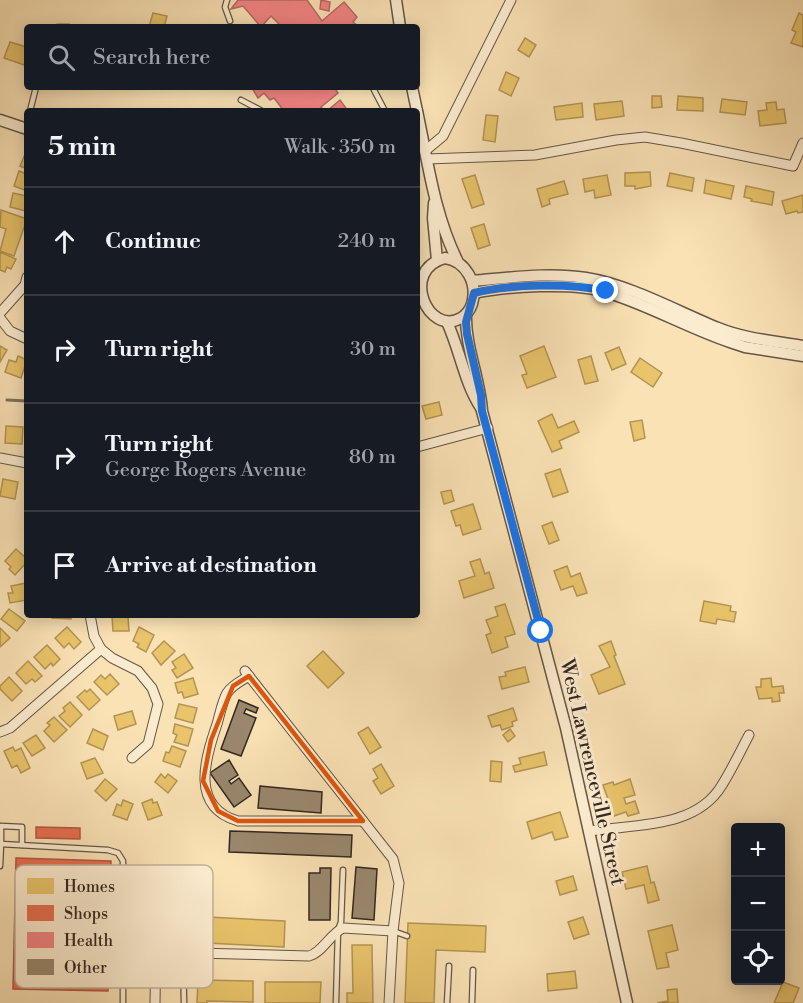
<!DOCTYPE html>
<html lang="en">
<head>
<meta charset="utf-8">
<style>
	:root { --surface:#171b24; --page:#242831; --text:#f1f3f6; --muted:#9ea1a6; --line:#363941 }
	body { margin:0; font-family:"Libre Bodoni",serif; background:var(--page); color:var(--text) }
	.controls { position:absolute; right:18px; bottom:18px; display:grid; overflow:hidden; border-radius:6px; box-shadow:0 3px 15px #0003 }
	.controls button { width:54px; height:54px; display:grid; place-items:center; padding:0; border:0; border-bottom:2px solid var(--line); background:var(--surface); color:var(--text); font:30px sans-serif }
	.stop { position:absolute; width:18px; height:18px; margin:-14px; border:4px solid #1a73e8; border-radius:50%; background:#fff }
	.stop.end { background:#1a73e8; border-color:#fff; box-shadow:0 2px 6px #0008 }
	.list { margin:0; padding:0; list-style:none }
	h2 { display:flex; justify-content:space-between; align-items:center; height:78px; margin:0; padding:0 24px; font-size:26px }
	h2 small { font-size:20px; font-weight:400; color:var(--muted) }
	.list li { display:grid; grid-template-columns:39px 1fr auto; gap:18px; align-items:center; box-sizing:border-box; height:108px; padding:0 24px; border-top:2px solid var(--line) }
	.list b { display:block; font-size:22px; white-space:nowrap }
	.list p { margin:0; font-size:20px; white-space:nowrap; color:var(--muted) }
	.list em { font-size:20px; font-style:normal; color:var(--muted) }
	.icon { flex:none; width:33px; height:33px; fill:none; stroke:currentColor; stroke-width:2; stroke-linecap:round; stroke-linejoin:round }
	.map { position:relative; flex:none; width:803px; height:1003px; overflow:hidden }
	.search { position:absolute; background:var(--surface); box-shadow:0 3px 15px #0003; left:24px; top:24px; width:396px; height:66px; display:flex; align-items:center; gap:15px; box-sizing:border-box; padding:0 21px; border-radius:6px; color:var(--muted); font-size:22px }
	.panel { position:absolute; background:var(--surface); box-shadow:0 3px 15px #0003; left:24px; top:108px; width:396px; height:510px; border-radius:6px }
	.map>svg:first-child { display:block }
</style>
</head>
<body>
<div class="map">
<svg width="803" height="1003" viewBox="0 0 803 1003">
	<rect width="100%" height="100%" fill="#fae2b5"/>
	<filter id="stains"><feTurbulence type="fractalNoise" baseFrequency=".00333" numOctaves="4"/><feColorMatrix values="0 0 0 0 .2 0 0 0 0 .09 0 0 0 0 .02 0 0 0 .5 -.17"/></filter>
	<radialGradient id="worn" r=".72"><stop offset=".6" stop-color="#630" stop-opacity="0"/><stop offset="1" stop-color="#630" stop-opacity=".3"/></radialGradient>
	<g fill="#e9c46a" stroke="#b29554" stroke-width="1.5">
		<polygon points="153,13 167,16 164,27 149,27"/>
		<polygon points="799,13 803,15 803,47 791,43 796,32 792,30"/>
		<polygon points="57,24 69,24 69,27 56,27"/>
		<polygon points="525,38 536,45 529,57 518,50"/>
		<polygon points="10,42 27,47 27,66 4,58"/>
		<polygon points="506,72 519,78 511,96 499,90"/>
		<polygon points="652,96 661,96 662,107 652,108"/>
		<polygon points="678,96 703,98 703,111 677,110"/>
		<polygon points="722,99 747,102 745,115 720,112"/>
		<polygon points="622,101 624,116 596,120 594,104"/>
		<polygon points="776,102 777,110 784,109 786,123 760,126 758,111 767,110 766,103"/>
		<polygon points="582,103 583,117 556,120 554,107"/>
		<polygon points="486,115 498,116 495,142 483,140"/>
		<polygon points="26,152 27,152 27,169 20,166"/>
		<polygon points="19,171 27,174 27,191 14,186"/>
		<polygon points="650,172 651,186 635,189 635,186 625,186 625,173"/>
		<polygon points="670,173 694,178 692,191 667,186"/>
		<polygon points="475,175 484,204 472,208 462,179"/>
		<polygon points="607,175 611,195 595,198 594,190 585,192 583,179"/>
		<polygon points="706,180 734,186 731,199 704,193"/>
		<polygon points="564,181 568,194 549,199 550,204 542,207 537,189"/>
		<polygon points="746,186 774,192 772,205 751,201 752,199 744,197"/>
		<polygon points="13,193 27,196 26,211 10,207"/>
		<polygon points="803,195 803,212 798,213 797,211 786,214 782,201"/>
		<polygon points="1,210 27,219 14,256 0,251 6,229 0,227"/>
		<polygon points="484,224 490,245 478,249 471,228"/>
		<polygon points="0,252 16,259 11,269 7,267 5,272 0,270"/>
		<polygon points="0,346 7,350 0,362"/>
		<polygon points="544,346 556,377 527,388 522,375 527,374 520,356"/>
		<polygon points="619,347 626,364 612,370 605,353"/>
		<polygon points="18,356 27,360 21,378 5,372 9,360 16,362"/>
		<polygon points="591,356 598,381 585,384 578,360"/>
		<polygon points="640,358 662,373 653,387 631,372"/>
		<polygon points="439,402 442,415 426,419 422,406"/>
		<polygon points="552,414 558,428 574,421 579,432 559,441 562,448 552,452 538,421"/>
		<polygon points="642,420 645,438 634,441 630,422"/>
		<polygon points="6,426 23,427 22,444 5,443"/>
		<polygon points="560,469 568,492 553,497 545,474"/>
		<polygon points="3,479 18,482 15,499 0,496"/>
		<polygon points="451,490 454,501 444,504 441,492"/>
		<polygon points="473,504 481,529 463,535 460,525 456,526 451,511"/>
		<polygon points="552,522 559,540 549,544 542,526"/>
		<polygon points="16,549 27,559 27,562 15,575 9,569 11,567 5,561"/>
		<polygon points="480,559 485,574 489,572 494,588 464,598 459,581 475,576 470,562"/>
		<polygon points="567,566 571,577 580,573 587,593 577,596 573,586 561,590 554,571"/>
		<polygon points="26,583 27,600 10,603 8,593 13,593 11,586"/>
		<polygon points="704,601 731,606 730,611 736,612 734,622 717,619 716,624 700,621"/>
		<polygon points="505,604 515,634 505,637 508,647 492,653 486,635 491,633 486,620 498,616 495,607"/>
		<polygon points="9,609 25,621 17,631 1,619"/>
		<polygon points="52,615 71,615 71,619 52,618"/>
		<polygon points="112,617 128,617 129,631 113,631"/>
		<polygon points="67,627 81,642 74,649 69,643 64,648 55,638"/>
		<polygon points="139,627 154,635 146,652 137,647 139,644 133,641"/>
		<polygon points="0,628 10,638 0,647"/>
		<polygon points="164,641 175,651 161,665 152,653"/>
		<polygon points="611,641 616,655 614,656 625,684 599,694 591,675 610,667 599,646"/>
		<polygon points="47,645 60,659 53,666 51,663 45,669 34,657"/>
		<polygon points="323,651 344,673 328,688 307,666"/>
		<polygon points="184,654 193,668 177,678 172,670 176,668 172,662"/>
		<polygon points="28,661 42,676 35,682 32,679 26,684 16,673"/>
		<polygon points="525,667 529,682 502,689 499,677 506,676 505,672"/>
		<polygon points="110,674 119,684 107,695 94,682 101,675 105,679"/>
		<polygon points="9,677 22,691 12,701 0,689 0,686"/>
		<polygon points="193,678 198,694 184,698 182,692 178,693 175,683"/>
		<polygon points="771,678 772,687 783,686 784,693 779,693 780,701 772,702 772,698 759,699 756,687 761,687 761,679"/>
		<polygon points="90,689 100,700 89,710 77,697 85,690 87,692"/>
		<polygon points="70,702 82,715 70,727 59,716 65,711 63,708"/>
		<polygon points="179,704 197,708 193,723 175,718"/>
		<polygon points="513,708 517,720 512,722 513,726 502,730 500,725 492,727 488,716"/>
		<polygon points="132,711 136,724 118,730 114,716"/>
		<polygon points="54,717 67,730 54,742 44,731 50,725 47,723"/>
		<polygon points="175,724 193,729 188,746 174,742 177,735 173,733"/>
		<polygon points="368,727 381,747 370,754 358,733"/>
		<polygon points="93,729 108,736 103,750 87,743"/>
		<polygon points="510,729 515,736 508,742 503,735"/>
		<polygon points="36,735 45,748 32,756 23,743"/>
		<polygon points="172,746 186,751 180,767 163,761 166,752 169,753"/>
		<polygon points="13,747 15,751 21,748 30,768 21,773 17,765 12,768 4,751"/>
		<polygon points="544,752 547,765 515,772 513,766 521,764 519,758"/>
		<polygon points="95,758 103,773 87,779 81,763"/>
		<polygon points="491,761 502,762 501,782 490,781"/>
		<polygon points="381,764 394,786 381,794 373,781 378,778 373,769"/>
		<polygon points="161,774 165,778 168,774 177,781 168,793 155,782"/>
		<polygon points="105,779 117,789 106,801 95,791"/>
		<polygon points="630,779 635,795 624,798 626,804 635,801 639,813 628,816 626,812 614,816 603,785 613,782 614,785"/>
		<polygon points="152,799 153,803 157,802 162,815 148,820 142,803"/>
		<polygon points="123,800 133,804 127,820 113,815 117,804 121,806"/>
		<polygon points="560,812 568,837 555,840 552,832 532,839 527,822"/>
		<polygon points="647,866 651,883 654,882 659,900 648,903 644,885 626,889 622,872"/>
		<polygon points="573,876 577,890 560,895 556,881"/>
		<polygon points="208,917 285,921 284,947 207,943"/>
		<polygon points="583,917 589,934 574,939 568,922"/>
		<polygon points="408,923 486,926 485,952 436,950 434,1003 405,1003"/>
		<polygon points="672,925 678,950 666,953 669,967 657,969 648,931"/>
		<polygon points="352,945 372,945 373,1003 347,1003 347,993 353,993"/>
		<polygon points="575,971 577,988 548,991 547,974"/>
		<polygon points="198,980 253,981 253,1002 207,1001 207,1003 197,1003"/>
		<polygon points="265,982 321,982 320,1003 265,1003"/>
		<polygon points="783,982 799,988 793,1003 774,1003"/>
		<polygon points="677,989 678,1003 657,1003 668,1001 667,990"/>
	</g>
	<g fill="#e76f51" stroke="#b15943" stroke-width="1.5">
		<polygon points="36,827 80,828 80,839 36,838"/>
		<polygon points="16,858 111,861 108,991 13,989"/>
	</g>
	<g fill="#f28482" stroke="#b96865" stroke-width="1.5">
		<polygon points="238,0 307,0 322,21 344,2 357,17 353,22 359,27 282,27 271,16 261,27 243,6 231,9"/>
		<polygon points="321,0 330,2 329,11 320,9"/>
		<polygon points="253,87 334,87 338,93 321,107 325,111 284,111 274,98 270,100 264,93 258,98 252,88"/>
		<polygon points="340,100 348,111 327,111"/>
	</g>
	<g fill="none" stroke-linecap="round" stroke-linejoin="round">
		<polyline stroke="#82715c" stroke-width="3" points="7,400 27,401"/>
	</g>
	<g fill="#9a886e" stroke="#332721" stroke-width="1.5">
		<polygon points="239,700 258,708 256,713 246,709 244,713 256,718 241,756 221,749"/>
		<polygon points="229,760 238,775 229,781 231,784 239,778 251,795 234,807 210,773"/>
		<polygon points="260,786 322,792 321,813 258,808"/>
		<polygon points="230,831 352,835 351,857 229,852"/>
		<polygon points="356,867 377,869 374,920 352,918"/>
		<polygon points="320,868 331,868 330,920 309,920 309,873 320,873"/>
	</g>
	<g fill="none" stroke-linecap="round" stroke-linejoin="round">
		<g stroke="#655646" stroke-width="7">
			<g id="service">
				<polyline points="227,0 225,7 230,21"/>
				<polyline points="374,90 385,111"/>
				<polyline points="241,100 262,111"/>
				<polyline points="30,111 36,87"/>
				<polyline points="1,844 1,826 22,827 22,845"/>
				<polyline points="0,866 1,844 108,850 118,853 123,861 123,1003"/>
				<polyline points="393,931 407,936"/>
				<polyline points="183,953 184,1003"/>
				<polyline points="336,1003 338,930 341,922 343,870"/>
				<polyline points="447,1003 449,966"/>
				<polyline points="472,1003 473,970"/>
			</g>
		</g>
		<g stroke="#655646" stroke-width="11">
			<g id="minor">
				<polyline points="425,151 443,136 511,0"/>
				<polyline points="427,159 535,155 616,140 645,137 681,143 793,166 803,143"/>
				<polyline points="0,313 25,285 27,277"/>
				<polyline points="0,318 10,331 27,339"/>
				<polyline points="417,447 488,428"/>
				<polyline points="0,458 27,463"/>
				<polyline points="90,615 94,636 101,649 112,658 138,671 152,688 158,704 148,744 132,758"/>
				<polyline points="245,671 393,859 399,883 393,931 389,1003"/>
				<path d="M249 676C241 681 232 685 227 693 222 702 220 714 217 724 205 759 190 807 238 821H363"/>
				<polyline points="0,732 10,728 101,649"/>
				<path d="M590 831C635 824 696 829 722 785 732 769 740 752 749 735"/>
				<path d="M156 952 309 956C322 953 330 934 343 928L393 931"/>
				<polyline points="155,1003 157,881"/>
			</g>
		</g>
		<g stroke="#655646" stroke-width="13">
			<g id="tertiary">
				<polyline points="396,0 400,27"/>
				<polyline points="412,87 417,111"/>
				<path d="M417 111C428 162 434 213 457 260"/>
				<polyline points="0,120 27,129"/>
				<polyline points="434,203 433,218 437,260"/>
				<path d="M445 258C466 261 478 283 472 304 470 310 466 315 461 318 428 337 399 270 445 258Z"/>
				<path d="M472 281C509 278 549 272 586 278 630 285 676 311 718 328 745 339 774 341 803 346"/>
				<path d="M474 293C506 286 575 282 606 292 649 305 688 328 730 342L745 347 803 356"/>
				<path d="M466 315C465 346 480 379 482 411L566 728 627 1003"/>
				<path d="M447 322C460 350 464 382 481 408"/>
			</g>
		</g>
		<use href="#service" stroke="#fceccf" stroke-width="4.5"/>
		<use href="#minor" stroke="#fceccf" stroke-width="9"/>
		<use href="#tertiary" stroke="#fceccf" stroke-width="10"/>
	</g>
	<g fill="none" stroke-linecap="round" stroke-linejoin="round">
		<path stroke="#1a73e8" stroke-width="8" d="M541 631 482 411 481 395 467 334 466 322 474 293C511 284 569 283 606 291"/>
	</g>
	<path fill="none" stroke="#df560d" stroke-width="4.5" stroke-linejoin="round" d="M249 676 363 821H238L218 811 203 781 211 740 233 686Z"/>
	<g text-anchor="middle" stroke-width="6" stroke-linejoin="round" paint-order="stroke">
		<g font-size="20" fill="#332721" stroke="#fceccf">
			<text transform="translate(593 772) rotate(77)" y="7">West Lawrenceville Street</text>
		</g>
	</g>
	<rect x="15" y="865" width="198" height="123" rx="9" fill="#fceccf" stroke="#c0b19b" stroke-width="1.5"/>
	<rect x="27" y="878" width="27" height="16" fill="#e9c46a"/>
	<rect x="27" y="905" width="27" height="16" fill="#e76f51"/>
	<rect x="27" y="932" width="27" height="16" fill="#f28482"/>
	<rect x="27" y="959" width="27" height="16" fill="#9a886e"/>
	<g font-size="16" fill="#332721">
		<text x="64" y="892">Homes</text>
		<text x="64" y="919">Shops</text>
		<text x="64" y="946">Health</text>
		<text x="64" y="973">Other</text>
	</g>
	<rect width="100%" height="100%" filter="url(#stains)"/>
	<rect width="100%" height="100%" fill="url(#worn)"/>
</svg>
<div class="controls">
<button>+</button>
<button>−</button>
<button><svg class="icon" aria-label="locate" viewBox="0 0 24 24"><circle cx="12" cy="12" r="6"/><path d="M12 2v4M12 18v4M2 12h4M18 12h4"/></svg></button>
</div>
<div class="stop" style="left:541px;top:631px"></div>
<div class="stop end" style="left:606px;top:291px"></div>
<div class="search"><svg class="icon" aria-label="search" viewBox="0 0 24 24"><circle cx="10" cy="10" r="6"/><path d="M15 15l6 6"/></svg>Search here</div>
<section class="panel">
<h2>5 min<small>Walk · 350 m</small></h2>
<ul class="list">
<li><svg class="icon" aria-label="ahead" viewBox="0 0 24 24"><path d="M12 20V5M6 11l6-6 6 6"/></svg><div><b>Continue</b></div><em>240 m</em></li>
<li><svg class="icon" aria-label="right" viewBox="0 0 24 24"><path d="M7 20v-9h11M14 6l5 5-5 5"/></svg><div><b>Turn right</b></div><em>30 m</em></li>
<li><svg class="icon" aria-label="right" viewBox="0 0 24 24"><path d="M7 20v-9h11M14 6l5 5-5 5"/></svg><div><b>Turn right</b><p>George Rogers Avenue</p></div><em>80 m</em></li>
<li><svg class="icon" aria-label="arrive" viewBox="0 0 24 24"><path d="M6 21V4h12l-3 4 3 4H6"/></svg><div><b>Arrive at destination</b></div></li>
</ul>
</section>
</div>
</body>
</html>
